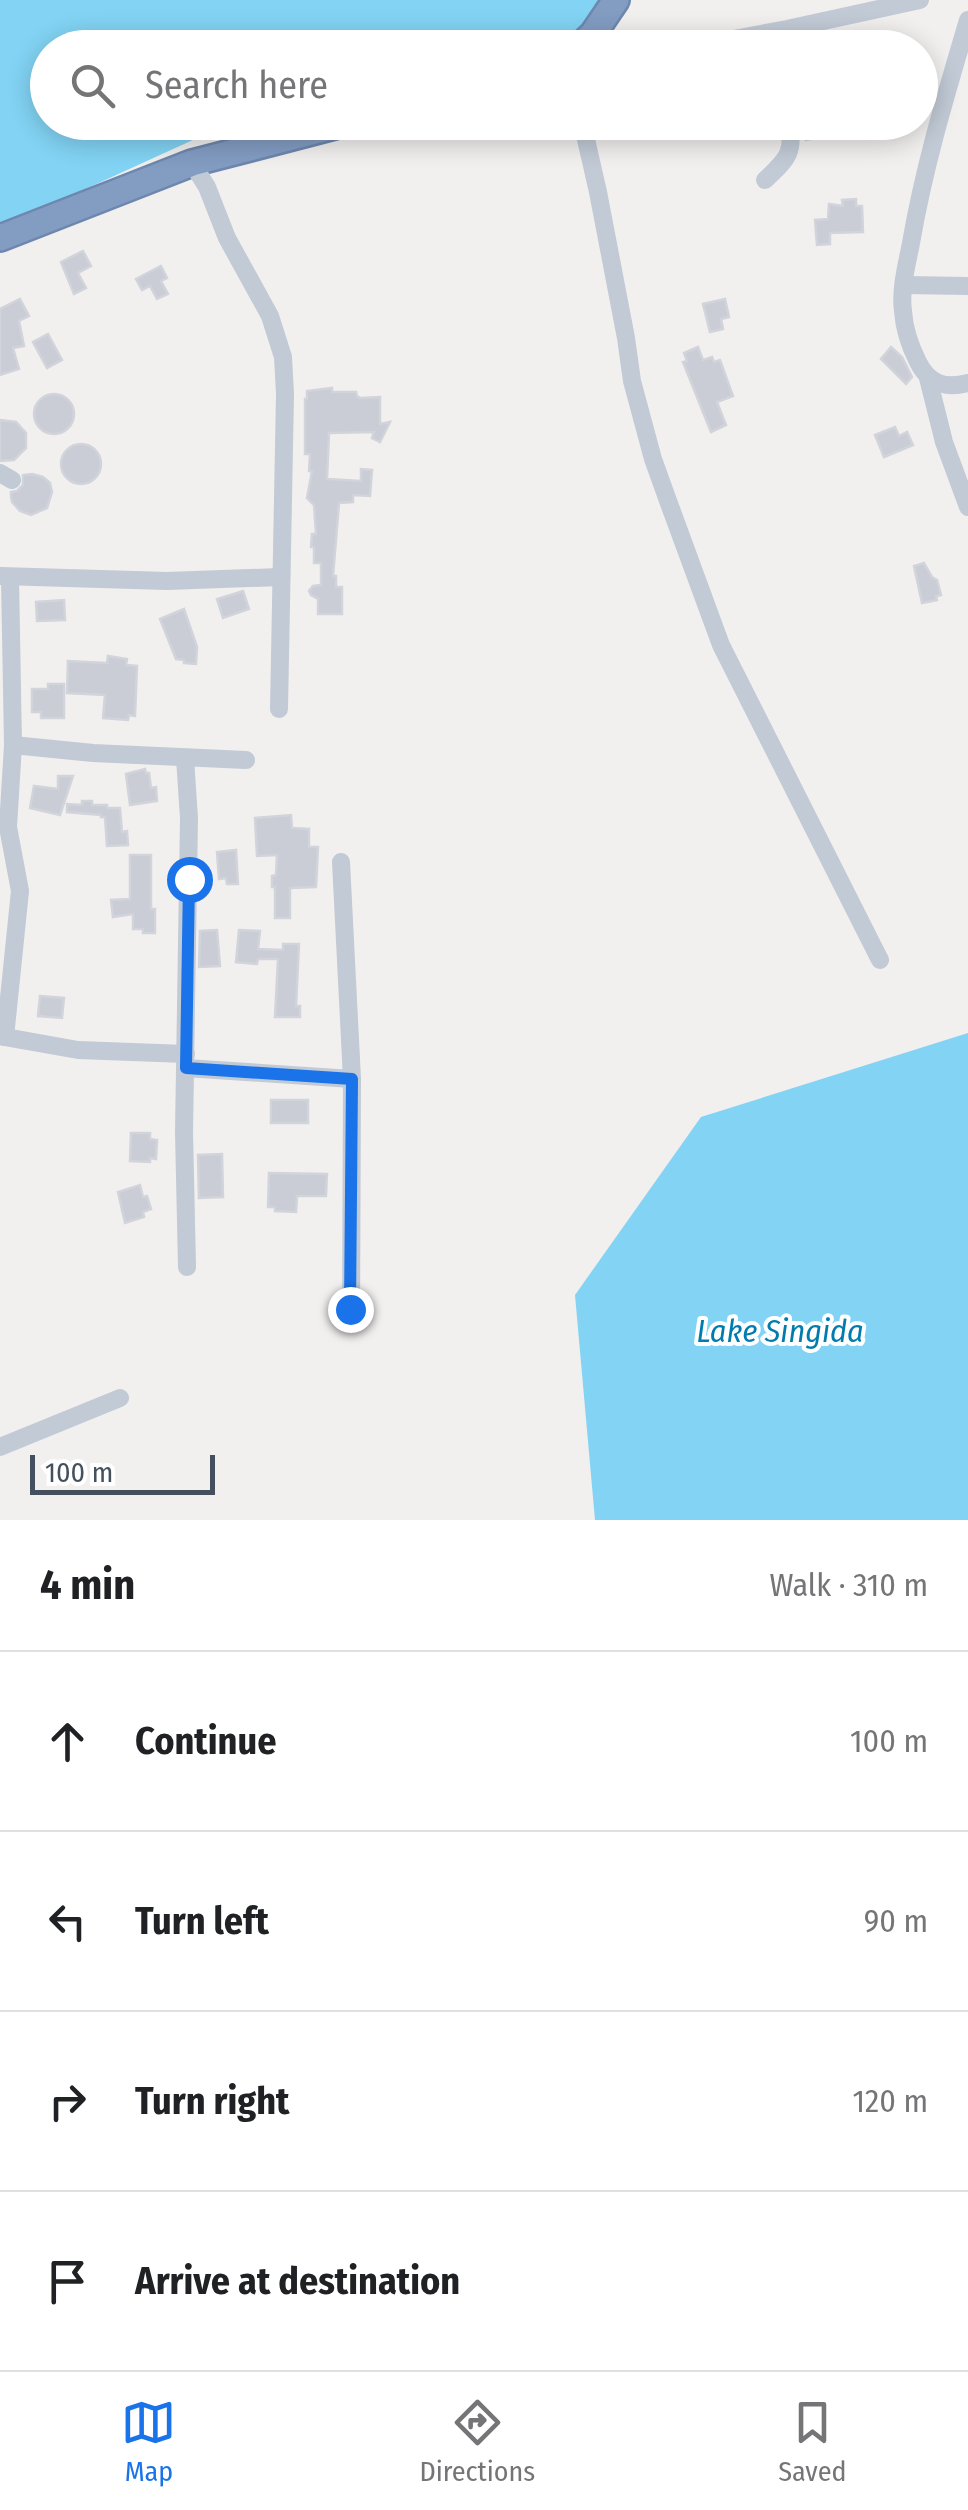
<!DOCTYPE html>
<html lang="en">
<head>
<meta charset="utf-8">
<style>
	:root { --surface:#fff; --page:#f2f2f2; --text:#202124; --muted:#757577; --line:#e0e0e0; --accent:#1a73e8 }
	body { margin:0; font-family:"Fira Sans Condensed",sans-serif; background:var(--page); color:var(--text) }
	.scale { position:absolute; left:30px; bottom:25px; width:185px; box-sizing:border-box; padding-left:10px; border:5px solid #45505e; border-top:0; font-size:28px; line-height:35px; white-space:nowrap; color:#45505e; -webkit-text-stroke:8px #fff; paint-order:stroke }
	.stop { position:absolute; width:30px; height:30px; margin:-22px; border:8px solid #1a73e8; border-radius:50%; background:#fff }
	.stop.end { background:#1a73e8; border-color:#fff; box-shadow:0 2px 10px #0008 }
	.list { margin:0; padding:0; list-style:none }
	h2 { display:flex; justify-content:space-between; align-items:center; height:130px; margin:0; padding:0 40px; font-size:42px }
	h2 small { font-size:32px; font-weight:400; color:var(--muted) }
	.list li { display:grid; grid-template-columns:65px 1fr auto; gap:30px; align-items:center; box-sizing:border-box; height:180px; padding:0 40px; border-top:2px solid var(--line) }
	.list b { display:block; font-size:38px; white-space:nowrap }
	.list em { font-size:32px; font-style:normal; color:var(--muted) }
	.icon { flex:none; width:55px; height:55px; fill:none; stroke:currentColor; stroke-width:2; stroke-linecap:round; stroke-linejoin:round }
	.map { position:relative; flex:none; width:968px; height:1520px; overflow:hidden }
	.search { position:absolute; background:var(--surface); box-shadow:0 5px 25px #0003; left:30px; right:30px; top:30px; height:110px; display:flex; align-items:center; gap:25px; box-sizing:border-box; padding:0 35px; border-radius:55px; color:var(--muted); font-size:38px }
	.sheet { height:850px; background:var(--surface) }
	nav { display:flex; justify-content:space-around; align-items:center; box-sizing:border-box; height:140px; border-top:2px solid var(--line); background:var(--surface); font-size:28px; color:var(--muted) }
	nav a { display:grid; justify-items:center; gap:5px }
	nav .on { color:var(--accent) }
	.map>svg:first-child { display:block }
</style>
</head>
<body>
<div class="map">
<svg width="968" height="1520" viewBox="0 0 968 1520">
	<rect width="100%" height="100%" fill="#f2efef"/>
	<g fill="#82d3f4">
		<polygon points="0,0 603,0 603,13 556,47 48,48 48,122 257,123 217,129 0,228"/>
		<polygon points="968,1033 968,1520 595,1520 575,1295 701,1117"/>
	</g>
	<g fill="#cacdd5" stroke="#d2d4db" stroke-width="2.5">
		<polygon points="802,122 841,122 843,132 806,140"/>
		<polygon points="856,199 856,206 862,206 863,232 830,233 830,244 817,245 815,220 828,219 829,204 843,206 842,200"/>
		<polygon points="83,251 91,266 78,273 86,288 74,294 61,262"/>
		<polygon points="161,266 167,278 161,281 168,294 157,299 150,286 142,290 136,279"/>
		<polygon points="20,299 29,316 19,321 24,346 13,348 19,369 0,375 0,309"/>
		<polygon points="725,299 729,317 721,319 723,329 710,332 703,304"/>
		<polygon points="48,334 62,360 47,368 33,342"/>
		<polygon points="698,347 703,360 712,357 714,362 720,360 733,396 717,402 726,425 711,432 683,362 687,361 684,353"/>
		<polygon points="891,347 902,357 912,377 906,384 881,359"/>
		<polygon points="332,388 332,392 356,392 357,396 360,398 380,397 380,424 390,422 380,442 372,438 374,432 329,433 327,479 361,481 361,469 372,470 370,496 353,495 353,502 339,503 333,576 336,576 336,587 342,587 342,614 318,614 318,599 311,595 309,591 313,586 321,585 321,563 314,563 314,547 311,547 312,534 316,534 314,505 307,498 312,471 309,471 310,454 305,454 305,399 307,399 307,391"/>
		<circle cx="54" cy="414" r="20"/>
		<polygon points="0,420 16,422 26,433 26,448 14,460 0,461"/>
		<polygon points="895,427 899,436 907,432 913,445 884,457 875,435"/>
		<circle cx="81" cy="464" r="20"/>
		<polygon points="32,474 43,477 50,483 52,492 47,508 31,515 20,511 12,502 11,497 11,492 17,491 23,485 23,475"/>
		<polygon points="924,563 932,577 937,580 941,595 936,596 937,600 922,603 914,566"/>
		<polygon points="243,591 249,609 223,618 217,599"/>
		<polygon points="64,600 65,620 37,621 36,602"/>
		<polygon points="184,609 197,647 196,664 184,663 184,660 176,659 160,619"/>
		<polygon points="108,656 127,659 126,665 137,666 135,716 129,715 128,720 103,718 105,695 67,693 68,661 107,663"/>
		<polygon points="48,684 64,684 64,718 41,718 41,712 32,712 32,689 48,689"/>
		<polygon points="145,769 146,773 149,773 151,788 156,787 157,801 130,805 126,774"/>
		<polygon points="58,776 73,776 60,815 30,808 34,786 58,789"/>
		<polygon points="82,801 92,801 92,805 107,805 107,808 120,808 122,832 127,831 128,845 107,846 105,817 101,817 101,815 67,812 67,804 82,805"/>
		<polygon points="291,815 292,828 309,829 309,847 318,847 316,887 290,888 290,918 275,918 275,887 272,887 272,876 276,875 277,855 257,856 255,818"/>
		<polygon points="236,850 238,884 227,884 226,878 219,879 217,852"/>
		<polygon points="130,855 151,855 151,909 155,909 155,933 143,933 143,929 133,929 133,914 113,917 111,900 130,899"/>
		<polygon points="217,930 220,966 199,967 200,931"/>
		<polygon points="239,930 260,931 258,949 283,950 283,944 299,944 296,1006 300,1006 300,1017 275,1017 278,959 258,959 257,964 236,962"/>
		<polygon points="40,996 64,998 62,1018 38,1016"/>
		<rect x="271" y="1100" width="37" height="23"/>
		<polygon points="131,1133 150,1133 150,1139 157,1140 156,1159 150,1158 150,1162 130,1161"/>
		<polygon points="222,1154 223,1197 199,1198 198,1155"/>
		<polygon points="269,1173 327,1174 326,1196 297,1196 296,1212 275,1211 275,1207 268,1207"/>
		<polygon points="140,1185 143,1197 147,1196 151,1209 143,1212 144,1217 125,1223 118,1192"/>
	</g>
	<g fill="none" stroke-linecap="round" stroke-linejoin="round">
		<g stroke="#6d87ae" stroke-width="30">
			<g id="highway">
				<polyline points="578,48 593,34 616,0"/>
				<polyline points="0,238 192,163 350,122"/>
			</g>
		</g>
		<g stroke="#c1cad5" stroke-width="18">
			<path d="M968 20C946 94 924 167 911 243 907 264 900 289 903 311 904 328 910 346 918 362 929 384 945 389 968 383"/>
			<polyline points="686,48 787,29 920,0"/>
			<polyline points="582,122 598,192 626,338 632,381 653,459 667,498 721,645 880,960"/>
			<polyline points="192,163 207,187 227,238 270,316 283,357 285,394 279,709"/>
			<path d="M765 180C786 160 795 154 789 122"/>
			<polyline points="904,285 968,286"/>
			<polyline points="928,378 944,442 968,507"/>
			<polyline points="0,473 12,480"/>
			<polyline points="1,576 167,581 280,577"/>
			<polyline points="13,745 93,753 246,760"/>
			<polyline points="185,758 189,818 184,1132 187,1267"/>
			<polyline points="341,862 352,1079 351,1324"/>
			<polyline points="0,1036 78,1050 186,1054"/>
			<polyline points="5,1037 20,891 8,827 13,745 10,578"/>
			<polyline points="186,1068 352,1079"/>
			<polyline points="0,1447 120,1398"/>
		</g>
		<use href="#highway" stroke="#829cc2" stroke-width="25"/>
	</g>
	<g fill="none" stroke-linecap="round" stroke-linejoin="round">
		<polyline stroke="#1a73e8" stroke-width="12" points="189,879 186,1068 352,1079 350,1309"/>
	</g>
	<g text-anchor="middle" stroke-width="8" stroke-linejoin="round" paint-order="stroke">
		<g font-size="32" font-style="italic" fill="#017cae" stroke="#fff">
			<text x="780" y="1342">Lake Singida</text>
		</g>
	</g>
</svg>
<div class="scale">100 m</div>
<div class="stop" style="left:189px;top:879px"></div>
<div class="stop end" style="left:350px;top:1309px"></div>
<div class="search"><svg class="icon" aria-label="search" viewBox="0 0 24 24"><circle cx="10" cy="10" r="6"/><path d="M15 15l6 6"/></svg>Search here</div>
</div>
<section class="sheet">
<h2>4 min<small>Walk · 310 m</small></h2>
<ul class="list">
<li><svg class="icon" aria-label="ahead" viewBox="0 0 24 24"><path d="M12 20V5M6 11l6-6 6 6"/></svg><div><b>Continue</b></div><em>100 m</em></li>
<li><svg class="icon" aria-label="left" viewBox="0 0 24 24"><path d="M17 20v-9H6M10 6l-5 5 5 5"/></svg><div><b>Turn left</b></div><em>90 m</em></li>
<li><svg class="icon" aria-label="right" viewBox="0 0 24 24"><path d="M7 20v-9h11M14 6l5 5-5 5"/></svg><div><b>Turn right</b></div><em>120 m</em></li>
<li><svg class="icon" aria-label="arrive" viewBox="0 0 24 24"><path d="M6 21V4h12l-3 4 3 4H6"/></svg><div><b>Arrive at destination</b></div></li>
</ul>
</section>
<nav>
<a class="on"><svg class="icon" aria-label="map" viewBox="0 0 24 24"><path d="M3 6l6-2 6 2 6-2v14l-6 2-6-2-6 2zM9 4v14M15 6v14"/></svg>Map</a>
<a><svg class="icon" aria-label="directions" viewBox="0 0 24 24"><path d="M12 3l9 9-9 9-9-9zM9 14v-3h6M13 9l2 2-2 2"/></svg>Directions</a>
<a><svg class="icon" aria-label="saved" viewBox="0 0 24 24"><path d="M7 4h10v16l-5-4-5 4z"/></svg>Saved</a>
</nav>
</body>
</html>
